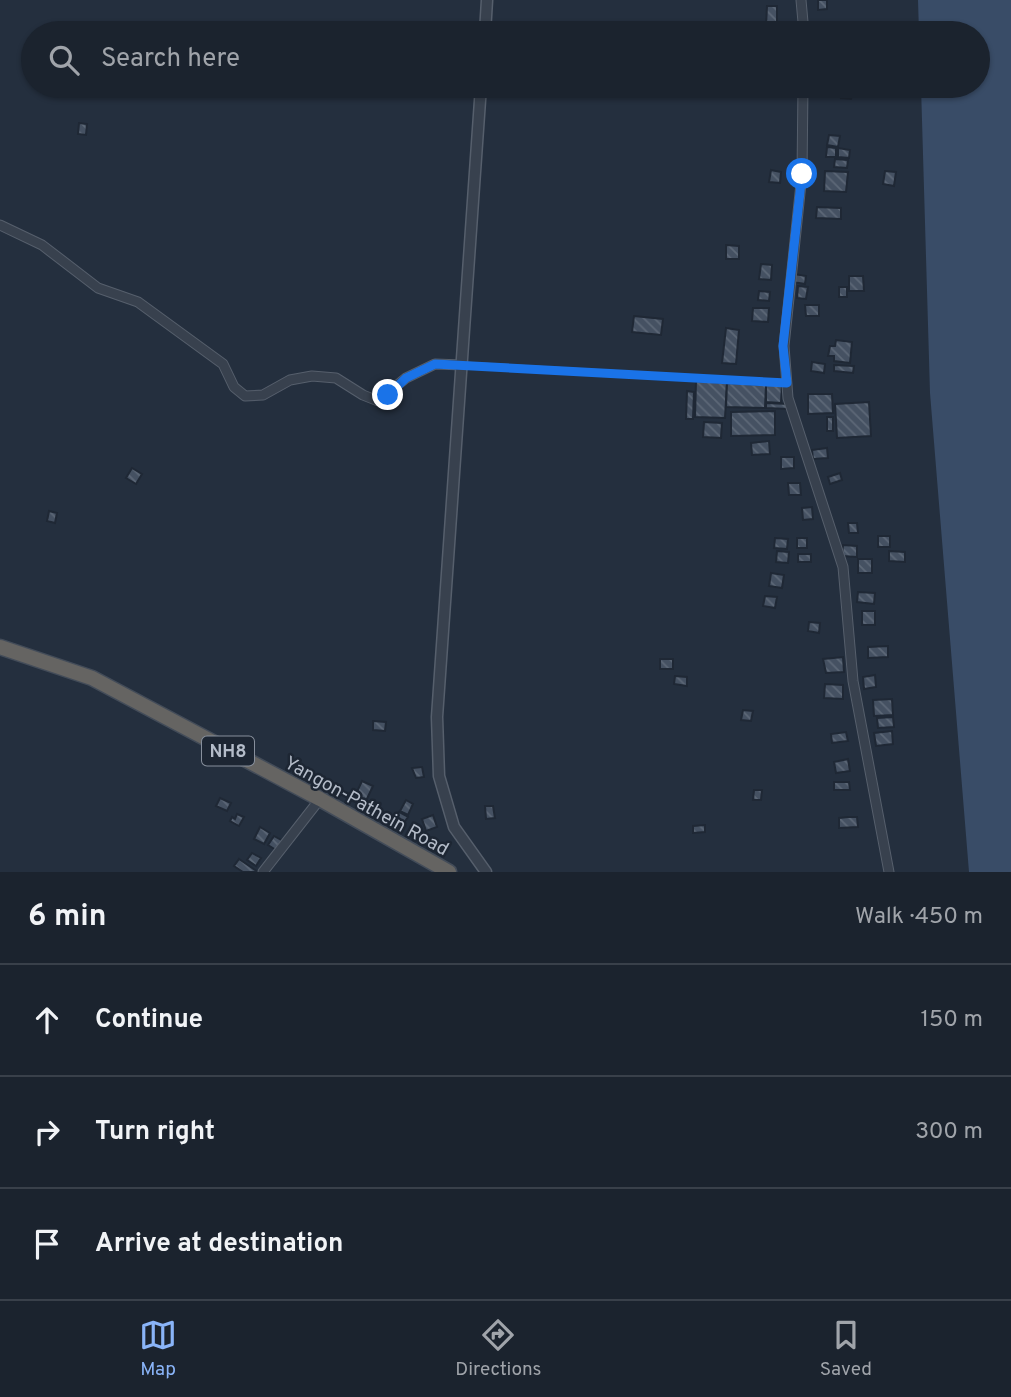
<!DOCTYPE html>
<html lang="en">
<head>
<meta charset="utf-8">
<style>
	:root { --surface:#1b232e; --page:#242b36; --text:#f1f3f6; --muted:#a0a4aa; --line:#39404a; --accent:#8ab4f8 }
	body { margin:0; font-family:Overpass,sans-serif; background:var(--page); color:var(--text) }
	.stop { position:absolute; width:21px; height:21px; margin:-16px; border:5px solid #1a73e8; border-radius:50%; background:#fff }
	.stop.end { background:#1a73e8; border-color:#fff; box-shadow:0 2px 7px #0008 }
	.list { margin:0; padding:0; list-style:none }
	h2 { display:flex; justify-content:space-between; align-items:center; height:91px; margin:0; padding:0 28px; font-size:30px }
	h2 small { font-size:23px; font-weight:400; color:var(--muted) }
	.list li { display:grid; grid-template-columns:46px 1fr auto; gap:21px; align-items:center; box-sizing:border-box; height:112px; padding:0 28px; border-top:2px solid var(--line) }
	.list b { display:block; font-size:26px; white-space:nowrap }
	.list em { font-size:23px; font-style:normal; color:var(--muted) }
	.icon { flex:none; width:38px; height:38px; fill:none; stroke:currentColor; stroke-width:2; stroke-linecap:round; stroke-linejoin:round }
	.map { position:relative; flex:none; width:1011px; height:872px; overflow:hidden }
	.search { position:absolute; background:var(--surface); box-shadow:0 2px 5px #0004; left:21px; right:21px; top:21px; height:77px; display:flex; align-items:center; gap:18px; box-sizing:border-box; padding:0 24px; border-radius:38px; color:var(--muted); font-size:26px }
	.sheet { height:427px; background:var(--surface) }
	nav { display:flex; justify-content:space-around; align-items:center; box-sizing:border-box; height:98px; border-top:2px solid var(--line); background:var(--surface); font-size:19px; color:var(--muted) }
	nav a { display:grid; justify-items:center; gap:4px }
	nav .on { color:var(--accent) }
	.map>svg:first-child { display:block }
</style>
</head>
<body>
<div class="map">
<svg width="1011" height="872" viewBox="0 0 1011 872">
	<defs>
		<pattern id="building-back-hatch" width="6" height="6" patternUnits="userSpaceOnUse" patternTransform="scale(1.75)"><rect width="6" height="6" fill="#455162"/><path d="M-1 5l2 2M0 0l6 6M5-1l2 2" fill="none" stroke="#5d6877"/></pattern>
	</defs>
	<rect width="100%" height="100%" fill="#242f3e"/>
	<polygon fill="#394c67" points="918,0 1011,0 1011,872 969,872 930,393 921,86 978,86 978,33 919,33"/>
	<g fill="url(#building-back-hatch)" stroke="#1f2835" stroke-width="2">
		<polygon points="818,0 827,0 827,9 818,10"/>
		<polygon points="767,6 777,6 777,26 766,26"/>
		<polygon points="831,86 840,88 838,97 830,96"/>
		<polygon points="842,89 853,91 851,99 841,98"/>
		<polygon points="79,123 87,124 86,135 78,134"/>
		<polygon points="829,135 840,136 838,147 827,145"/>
		<polygon points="827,147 836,148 836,157 826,157"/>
		<polygon points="838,148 850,150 849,158 838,157"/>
		<polygon points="835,159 848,160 847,168 834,167"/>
		<polygon points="771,170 781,172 780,183 769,182"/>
		<polygon points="825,171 848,172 846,192 824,191"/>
		<polygon points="885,171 896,172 894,186 883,184"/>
		<polygon points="817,207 841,208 841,219 816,218"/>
		<polygon points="726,245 739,246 739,259 726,259"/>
		<polygon points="761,264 772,265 771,280 759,279"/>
		<polygon points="794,274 806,276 805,284 793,282"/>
		<polygon points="849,276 863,276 864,291 849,291"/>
		<polygon points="798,286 808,287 806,299 797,298"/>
		<rect x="839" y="287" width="8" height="10"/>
		<polygon points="759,291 770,292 769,301 758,300"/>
		<polygon points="805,305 819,305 819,316 806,316"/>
		<polygon points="753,308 769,308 768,322 752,321"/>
		<polygon points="634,316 663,319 661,335 632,332"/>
		<polygon points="726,328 739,330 736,364 722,363"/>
		<polygon points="836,340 852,342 850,363 834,361 834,356 828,356 830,346 835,346"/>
		<polygon points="812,362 825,364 824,373 811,371"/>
		<polygon points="834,365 854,366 853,373 834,371"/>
		<polygon points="696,381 727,383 725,418 695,417"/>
		<polygon points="727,383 766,385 765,408 726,407"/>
		<polygon points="766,385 782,385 781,403 766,402"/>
		<polygon points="687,391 694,392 693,419 686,419"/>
		<polygon points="808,394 832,394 833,413 808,414"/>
		<polygon points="869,402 871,436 837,438 835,404"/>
		<polygon points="766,403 789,404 788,409 766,408"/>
		<polygon points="775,411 775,435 731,436 731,412"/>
		<rect x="827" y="417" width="6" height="14"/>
		<polygon points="704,422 722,423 721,438 703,437"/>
		<polygon points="769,441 770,454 752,455 751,443"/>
		<polygon points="827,448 828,458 813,459 812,450"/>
		<polygon points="781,457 794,457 794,468 781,469"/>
		<polygon points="132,468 142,474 136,484 126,478"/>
		<polygon points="840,473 842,480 830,484 828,477"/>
		<polygon points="788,483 800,483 801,495 789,495"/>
		<polygon points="812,507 813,519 803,520 802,508"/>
		<polygon points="49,511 57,513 55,523 47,521"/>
		<polygon points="848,523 857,523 858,533 849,533"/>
		<rect x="878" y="536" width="12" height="11"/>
		<polygon points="775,538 788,539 787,549 774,548"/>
		<rect x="797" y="538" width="10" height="10"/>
		<polygon points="843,545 857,546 857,557 842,556"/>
		<polygon points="777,551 789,552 788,563 776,562"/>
		<polygon points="889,551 905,552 905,562 889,561"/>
		<rect x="798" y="554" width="13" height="8"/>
		<rect x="858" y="559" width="14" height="14"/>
		<polygon points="771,573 784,575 782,588 769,586"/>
		<polygon points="858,592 875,593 874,604 857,602"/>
		<polygon points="765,596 777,597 775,608 763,606"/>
		<rect x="862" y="611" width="13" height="14"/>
		<polygon points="809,622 820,623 819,633 808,631"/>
		<polygon points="888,646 888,657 868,658 868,647"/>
		<polygon points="843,657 844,672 826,673 823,659"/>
		<rect x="660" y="659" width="13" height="10"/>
		<polygon points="875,675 876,687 864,689 863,677"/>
		<polygon points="675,676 687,677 687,686 674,684"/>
		<polygon points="825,684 843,685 843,699 824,698"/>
		<polygon points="892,699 893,715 874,716 873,700"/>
		<polygon points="743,710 753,711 751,721 741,720"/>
		<polygon points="893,717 894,727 878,728 877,718"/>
		<polygon points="373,721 386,722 385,731 373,730"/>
		<polygon points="892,731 893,744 876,746 874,733"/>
		<polygon points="846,732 848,741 832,743 831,734"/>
		<polygon points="848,759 850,771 836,773 834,762"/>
		<polygon points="422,767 424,777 416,778 412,768"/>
		<polygon points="362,781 373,786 365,803 354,798"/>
		<polygon points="834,782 849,782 850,790 834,790"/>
		<polygon points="754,790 762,790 761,800 753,800"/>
		<polygon points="220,798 231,803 227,811 216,806"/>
		<polygon points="406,800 413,804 408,815 400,811"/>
		<polygon points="485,806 493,806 495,818 486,819"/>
		<polygon points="399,812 408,817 401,827 393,821"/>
		<polygon points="237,814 244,817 239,826 230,821 232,817 235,819"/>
		<polygon points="433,815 437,827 426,831 422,819"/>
		<polygon points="848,817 857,817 858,827 839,828 839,818"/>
		<polygon points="705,825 705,832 693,833 693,826"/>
		<polygon points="260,827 270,833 264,844 254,839"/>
		<polygon points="274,836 283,841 276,850 268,845"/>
		<polygon points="252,853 261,858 256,866 247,860"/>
		<polygon points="239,859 258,872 243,872 234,866"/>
	</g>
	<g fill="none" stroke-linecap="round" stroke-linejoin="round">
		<g stroke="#565f6c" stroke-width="7">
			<polyline id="service" points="463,365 786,383"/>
		</g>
		<g stroke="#565f6c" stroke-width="11">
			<g id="minor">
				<polyline points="801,0 804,33"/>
				<polyline points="803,86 802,174 784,346 788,398 843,567 853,681 889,872"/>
				<polyline points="0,225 42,245 98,288 138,302 223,364 234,387 245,396 263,395 290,380 312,376 336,378 363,395 378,401 406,378 435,364 463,365"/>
				<polyline points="263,872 320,799"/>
			</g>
		</g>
		<g stroke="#565f6c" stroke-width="13">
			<g id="tertiary">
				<polyline points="485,33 487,0"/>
				<polyline points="481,86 437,717 439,776 454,827 486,872"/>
			</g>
		</g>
		<g stroke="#434c59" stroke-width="17">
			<polyline id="trunk" points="0,647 92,678 320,799 449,872"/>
		</g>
		<use href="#service" stroke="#38414e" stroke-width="4.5"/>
		<use href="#minor" stroke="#38414e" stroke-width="9"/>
		<use href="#tertiary" stroke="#38414e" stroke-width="10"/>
		<use href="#trunk" stroke="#656462" stroke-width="14"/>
	</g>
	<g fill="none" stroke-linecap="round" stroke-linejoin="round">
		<polyline stroke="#1a73e8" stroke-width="9" points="388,395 406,378 435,364 787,383 783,346 802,174"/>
	</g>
	<g text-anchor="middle" stroke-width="5" stroke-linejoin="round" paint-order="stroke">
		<rect fill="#1d2633" stroke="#878f9c" stroke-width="2" x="202" y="736.5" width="52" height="29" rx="5"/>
		<g font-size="18" font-weight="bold" fill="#b4bcc9">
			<text x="228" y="757">NH8</text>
		</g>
		<g font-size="19" fill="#b4bcc9" stroke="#1d2633">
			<text transform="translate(367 805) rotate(29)" y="7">Yangon-Pathein Road</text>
		</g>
	</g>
</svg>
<div class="stop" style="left:802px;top:174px"></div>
<div class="stop end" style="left:388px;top:395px"></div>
<div class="search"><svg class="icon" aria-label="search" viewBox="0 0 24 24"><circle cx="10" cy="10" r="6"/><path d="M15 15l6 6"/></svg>Search here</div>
</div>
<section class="sheet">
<h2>6 min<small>Walk · 450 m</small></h2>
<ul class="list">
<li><svg class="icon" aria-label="ahead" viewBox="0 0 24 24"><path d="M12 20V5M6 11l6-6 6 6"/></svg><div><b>Continue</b></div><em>150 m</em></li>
<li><svg class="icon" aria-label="right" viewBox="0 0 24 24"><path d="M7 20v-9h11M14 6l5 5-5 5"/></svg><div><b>Turn right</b></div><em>300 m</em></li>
<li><svg class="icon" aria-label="arrive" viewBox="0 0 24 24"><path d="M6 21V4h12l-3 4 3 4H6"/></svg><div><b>Arrive at destination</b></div></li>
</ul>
</section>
<nav>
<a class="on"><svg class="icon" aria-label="map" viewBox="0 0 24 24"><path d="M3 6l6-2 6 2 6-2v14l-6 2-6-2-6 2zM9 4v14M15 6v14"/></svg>Map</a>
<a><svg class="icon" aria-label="directions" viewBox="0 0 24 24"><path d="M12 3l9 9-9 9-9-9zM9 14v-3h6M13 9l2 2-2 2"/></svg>Directions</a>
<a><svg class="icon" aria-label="saved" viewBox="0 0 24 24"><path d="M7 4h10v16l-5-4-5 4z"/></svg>Saved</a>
</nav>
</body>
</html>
